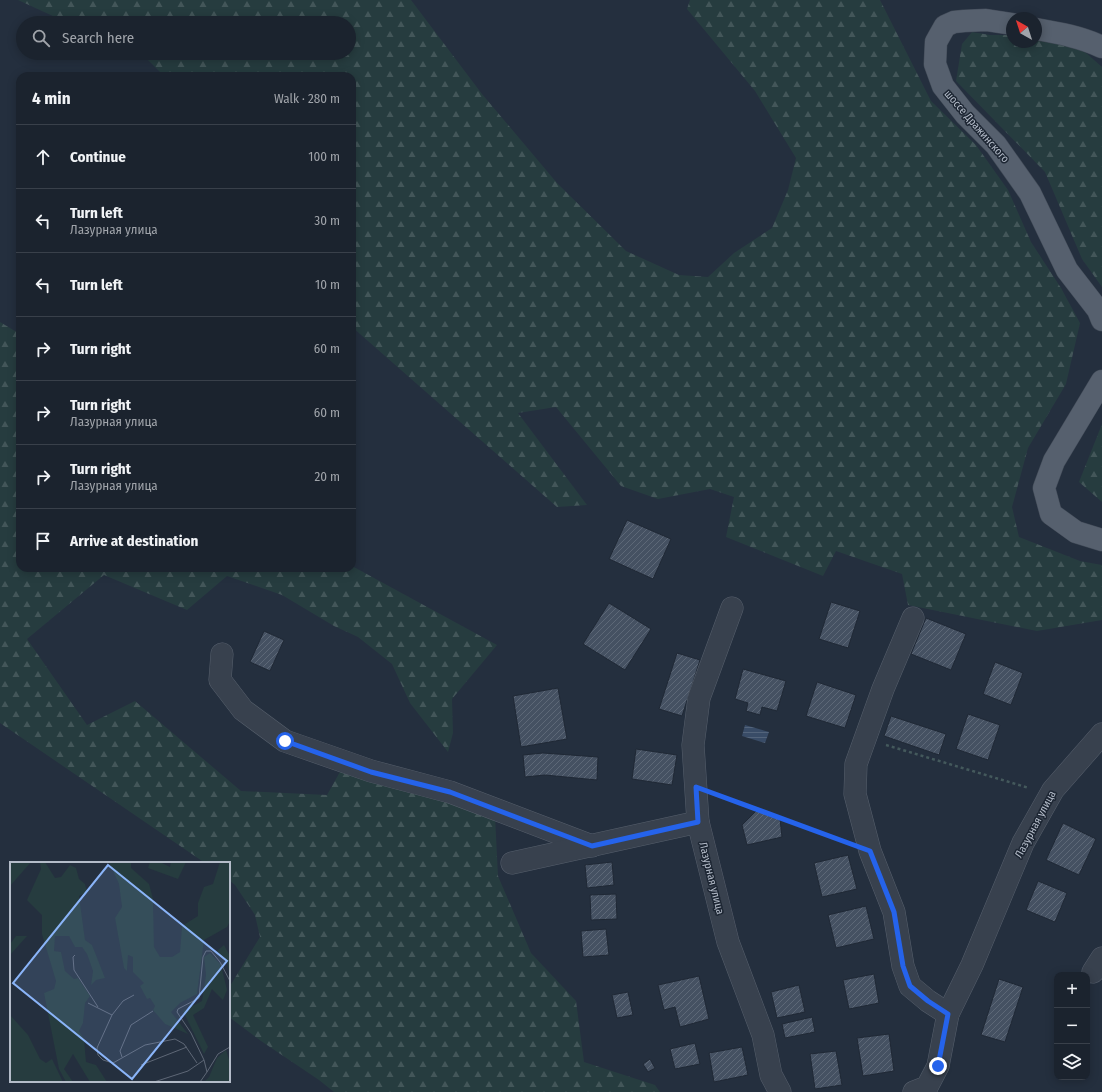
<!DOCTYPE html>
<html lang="en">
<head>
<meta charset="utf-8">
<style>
	:root { --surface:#1b232e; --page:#282f3a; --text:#f1f3f6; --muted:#a0a4aa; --line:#39404a }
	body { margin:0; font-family:"Fira Sans Condensed",sans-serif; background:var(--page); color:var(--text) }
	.controls { position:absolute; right:12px; bottom:12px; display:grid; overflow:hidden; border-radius:8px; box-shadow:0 2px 10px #0003 }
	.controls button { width:36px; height:36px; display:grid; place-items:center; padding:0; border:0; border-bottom:1px solid var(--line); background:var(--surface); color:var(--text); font:20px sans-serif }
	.compass { position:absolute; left:1006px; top:12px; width:36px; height:36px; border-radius:50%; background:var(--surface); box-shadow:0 2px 10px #0003; rotate:321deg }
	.stop { position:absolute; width:12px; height:12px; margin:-9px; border:3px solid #2563eb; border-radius:50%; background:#fff }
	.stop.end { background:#2563eb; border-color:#fff; box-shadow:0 1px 4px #0008 }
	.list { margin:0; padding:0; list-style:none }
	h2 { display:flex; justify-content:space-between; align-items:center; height:52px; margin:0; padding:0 16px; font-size:17px }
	h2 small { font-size:13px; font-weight:400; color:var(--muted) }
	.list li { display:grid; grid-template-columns:26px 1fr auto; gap:12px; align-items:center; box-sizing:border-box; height:64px; padding:0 16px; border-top:1px solid var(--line) }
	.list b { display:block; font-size:15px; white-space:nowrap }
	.list p { margin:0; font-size:13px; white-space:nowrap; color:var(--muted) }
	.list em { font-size:13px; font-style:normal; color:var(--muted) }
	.icon { flex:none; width:22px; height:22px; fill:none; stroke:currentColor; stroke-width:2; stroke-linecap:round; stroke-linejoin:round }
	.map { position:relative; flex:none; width:1102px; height:1092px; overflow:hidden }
	.search { position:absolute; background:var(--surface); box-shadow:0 2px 10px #0003; left:16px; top:16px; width:340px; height:44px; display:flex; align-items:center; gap:10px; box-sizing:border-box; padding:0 14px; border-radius:22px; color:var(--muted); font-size:15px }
	.panel { position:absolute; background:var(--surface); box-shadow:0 2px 10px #0003; left:16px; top:72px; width:340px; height:500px; border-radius:12px }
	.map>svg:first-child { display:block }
</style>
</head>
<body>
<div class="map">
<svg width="1102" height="1092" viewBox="0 0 1102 1092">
	<defs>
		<pattern id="forest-firs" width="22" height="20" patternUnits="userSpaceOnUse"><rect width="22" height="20" fill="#263c3f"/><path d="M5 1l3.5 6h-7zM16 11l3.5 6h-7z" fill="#435659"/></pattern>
		<pattern id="water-rules" width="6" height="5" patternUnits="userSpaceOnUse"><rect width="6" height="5" fill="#394c67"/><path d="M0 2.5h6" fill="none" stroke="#53647b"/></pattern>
		<pattern id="building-hatch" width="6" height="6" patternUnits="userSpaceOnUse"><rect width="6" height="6" fill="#455162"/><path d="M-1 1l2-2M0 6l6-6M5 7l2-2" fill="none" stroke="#5d6877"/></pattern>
	</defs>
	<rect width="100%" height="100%" fill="#242f3e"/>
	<g fill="url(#forest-firs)">
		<polygon points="18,0 411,0 482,94 557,183 626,251 679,275 708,277 734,253 772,228 788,190 796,158 755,91 687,9 690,0 880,0 931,101 976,145 1008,190 1031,242 1061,288 1080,323 1066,384 1028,448 1012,507 1019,537 1080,561 1102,565 1102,620 1037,631 908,605 902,574 836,551 823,576 726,537 734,497 710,489 658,499 621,486 556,407 518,413 587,505 557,507 352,327 352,76 164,76 147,59 133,53 349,53 349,23 68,23"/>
		<polygon points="972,32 990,35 1012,35 1012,42 1036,42 1036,36 1085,52 1102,67 1102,287 1082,259 1045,172 956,81 962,44"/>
		<polygon points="0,322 20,334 20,568 352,568 352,566 497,645 452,699 453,733 448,752 410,703 392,664 358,637 334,626 282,595 227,576 187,610 104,575 27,639 87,725 135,701 241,791 327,795 341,770 495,816 498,876 531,953 576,1001 584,1062 655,1085 660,1092 334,1092 319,1080 261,1041 229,1017 229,989 230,986 260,937 255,915 235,885 229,880 229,863 205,863 0,723"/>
		<polygon points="1102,424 1102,502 1079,482"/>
	</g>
	<polygon fill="url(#water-rules)" points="745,725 769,732 765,743 742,736"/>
	<g fill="url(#building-hatch)" stroke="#1f2835">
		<polygon points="627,520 671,539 653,579 609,559"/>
		<polygon points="831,602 860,611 848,648 819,639"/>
		<polygon points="609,603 651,629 625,670 583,644"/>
		<polygon points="926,618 966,634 951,670 911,654"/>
		<polygon points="264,631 284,640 270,671 250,662"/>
		<polygon points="677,653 700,660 682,716 659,709"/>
		<polygon points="995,662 1023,673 1011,705 983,694"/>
		<polygon points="743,669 786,681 777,711 762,707 760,715 746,711 748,703 735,699"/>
		<polygon points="817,682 856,695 845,728 806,716"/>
		<polygon points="558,688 567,739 521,747 513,696"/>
		<polygon points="968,714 1000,725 988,760 956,749"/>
		<polygon points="891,716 946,734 939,755 884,736"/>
		<polygon points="636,749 677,755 672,785 632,779"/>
		<polygon points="543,753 598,757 597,780 545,775 525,777 523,755"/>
		<polygon points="757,810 780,819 782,837 747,845 742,825"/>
		<polygon points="1063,823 1096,839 1079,875 1046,860"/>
		<polygon points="848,855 857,889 822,897 814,863"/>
		<polygon points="612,862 614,885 587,888 585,865"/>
		<polygon points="1038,881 1067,893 1055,922 1026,910"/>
		<polygon points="616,894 617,919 591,920 590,895"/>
		<polygon points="866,906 874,939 836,948 828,915"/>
		<polygon points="606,929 609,955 583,957 581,931"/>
		<polygon points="874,974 879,1003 849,1009 843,980"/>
		<polygon points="699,976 709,1019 680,1027 675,1007 664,1010 658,985"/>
		<polygon points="999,979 1023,987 1005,1042 981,1035"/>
		<polygon points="799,985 805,1012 777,1018 771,992"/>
		<polygon points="628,992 633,1015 617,1018 612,995"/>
		<polygon points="812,1017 815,1032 785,1038 782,1024"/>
		<polygon points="889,1034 894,1071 863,1076 857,1038"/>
		<polygon points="695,1043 700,1064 675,1069 670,1049"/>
		<polygon points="742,1047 748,1075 714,1082 709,1053"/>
		<polygon points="836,1051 842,1085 815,1089 810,1054"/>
		<polygon points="650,1059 655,1068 648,1072 643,1064"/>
	</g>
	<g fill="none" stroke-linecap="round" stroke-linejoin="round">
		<g stroke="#565f6c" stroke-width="23">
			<g id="minor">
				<polyline points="913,618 883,689 856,764 855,794 870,851 894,912 903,966 910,986 928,1001 948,1014"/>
				<polyline points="222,654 220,680 243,710 285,741 371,771 450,792 592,846"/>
				<polyline points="698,822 693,745 699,698 732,608"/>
				<polyline points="512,863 698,822 728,942 763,1035 771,1075 780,1092"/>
				<polyline points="1093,972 1102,958"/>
				<polyline points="914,1092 927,1087 938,1066 948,1014 972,965 1023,843 1053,790 1102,734"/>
			</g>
		</g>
		<g stroke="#414a57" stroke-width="23">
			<g id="major">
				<polyline points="1012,24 986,20 964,21 954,22 945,26 936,42 935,64 943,86 965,114 996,145 1030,193 1067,270 1098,310 1102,320"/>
				<path d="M1036 29C1059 33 1081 37 1102 47"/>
				<polyline points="1102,381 1054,461 1044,488 1051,514 1076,532 1102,540"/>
			</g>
		</g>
		<g stroke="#44595c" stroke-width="2.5" stroke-dasharray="3 3" stroke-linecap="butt">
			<polyline points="886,745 1029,788"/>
			<polyline points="717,795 846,842"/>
		</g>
		<use href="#minor" stroke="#38414e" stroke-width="22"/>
		<use href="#major" stroke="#56606e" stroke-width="22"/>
	</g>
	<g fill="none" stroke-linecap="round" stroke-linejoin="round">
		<polyline stroke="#2563eb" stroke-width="5" points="285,741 371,772 450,792 592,846 698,822 696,787 870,851 894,912 903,966 910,986 928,1001 948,1014 938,1066"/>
	</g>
	<g text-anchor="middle" stroke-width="3" stroke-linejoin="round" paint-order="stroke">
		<g font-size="11" fill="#b4bcc9" stroke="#1d2633">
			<text transform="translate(977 126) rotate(49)" y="4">шоссе Дражинского</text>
			<text transform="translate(1035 824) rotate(-62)" y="4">Лазурная улица</text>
			<text transform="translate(712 878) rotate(76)" y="4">Лазурная улица</text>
		</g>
	</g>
	<g transform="translate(10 862)">
		<rect width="220" height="220" fill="#242f3e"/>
		<path d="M0 0H21L0 24ZM140 0H150L160 5 161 0H176L168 17 138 6ZM6 74H17L0 93V82ZM0 153 18 173 30 197 36 201 42 197 53 220H1ZM216 188 220 201V220H194L199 215 207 196Z" fill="#263c3f"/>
		<path d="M30 0H35L45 16 51 15 60 3 66 6 69 17 75 22 77 30 69 34 75 78 82 83 95 116 86 118 81 123 83 109 77 92 72 85H65L59 74H45L44 89 51 90 55 109 64 117 68 116 80 134 75 141 73 161 69 169 74 177 76 200 86 203 97 220H80L63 192 54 207 63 220H56L49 207 34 131 44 127 46 119 32 72V53L17 38 31 7ZM99 0H121V6L139 22 143 37 144 85 150 95H162L170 90 172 64 188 54V41L194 25 203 22 210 0H220V59L217 65 194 78 187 132 170 141 161 150 178 172 155 162 143 148 145 144 140 136 137 137 130 124 134 121 123 110V95L118 93 117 109 114 106 105 56 112 45 109 22ZM214 83 220 94V115L217 99 207 89ZM200 91 211 103 217 128 213 138 202 127 194 146 183 153 198 185 194 192 173 149 192 139 196 113 194 95Z" fill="#263c3f"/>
		<path fill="none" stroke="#5e6776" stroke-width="1" d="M65 93 63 95 64 108 88 145M78 141 102 153 87 186 88 193 93 198 103 201 135 183 165 177 174 182 187 201M102 153 113 139 124 133M112 195 110 189 121 163 143 149M131 203 177 185M197 210 208 192 220 185M144 220 178 209 194 198M190 220 197 210 194 198 181 171 167 150 168 147 189 136 193 95 196 89H201L210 100 220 119"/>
		<path fill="#8ab4f8" fill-opacity="0.15" stroke="#8ab4f8" stroke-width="2" d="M98 3 217 99 122 217 3 121Z"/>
		<rect width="220" height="220" fill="none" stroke="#b4bcc9" stroke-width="2"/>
	</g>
</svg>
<div class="controls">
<button>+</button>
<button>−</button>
<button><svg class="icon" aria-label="layers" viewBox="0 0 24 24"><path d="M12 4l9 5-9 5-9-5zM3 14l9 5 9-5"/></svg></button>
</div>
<svg class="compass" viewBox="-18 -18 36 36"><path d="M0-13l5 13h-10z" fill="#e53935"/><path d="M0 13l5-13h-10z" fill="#a0a4aa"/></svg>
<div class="stop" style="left:285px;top:741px"></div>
<div class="stop end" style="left:938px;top:1066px"></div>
<div class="search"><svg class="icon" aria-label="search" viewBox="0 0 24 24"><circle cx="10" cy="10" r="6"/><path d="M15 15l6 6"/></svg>Search here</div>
<section class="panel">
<h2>4 min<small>Walk · 280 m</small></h2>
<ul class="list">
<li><svg class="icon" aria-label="ahead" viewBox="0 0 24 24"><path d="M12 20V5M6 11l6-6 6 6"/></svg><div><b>Continue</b></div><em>100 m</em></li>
<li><svg class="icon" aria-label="left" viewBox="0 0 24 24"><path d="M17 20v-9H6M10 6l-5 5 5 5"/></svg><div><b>Turn left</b><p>Лазурная улица</p></div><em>30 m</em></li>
<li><svg class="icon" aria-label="left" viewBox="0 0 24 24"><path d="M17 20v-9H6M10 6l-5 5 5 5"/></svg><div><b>Turn left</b></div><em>10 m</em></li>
<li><svg class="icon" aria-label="right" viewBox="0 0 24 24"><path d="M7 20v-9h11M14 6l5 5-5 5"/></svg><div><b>Turn right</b></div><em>60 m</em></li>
<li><svg class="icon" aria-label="right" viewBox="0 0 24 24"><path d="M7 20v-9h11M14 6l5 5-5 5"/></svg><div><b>Turn right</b><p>Лазурная улица</p></div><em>60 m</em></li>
<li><svg class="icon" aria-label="right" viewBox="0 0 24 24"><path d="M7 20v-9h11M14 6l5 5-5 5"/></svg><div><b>Turn right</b><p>Лазурная улица</p></div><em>20 m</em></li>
<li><svg class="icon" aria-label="arrive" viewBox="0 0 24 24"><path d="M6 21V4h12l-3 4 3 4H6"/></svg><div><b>Arrive at destination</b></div></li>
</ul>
</section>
</div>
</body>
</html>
